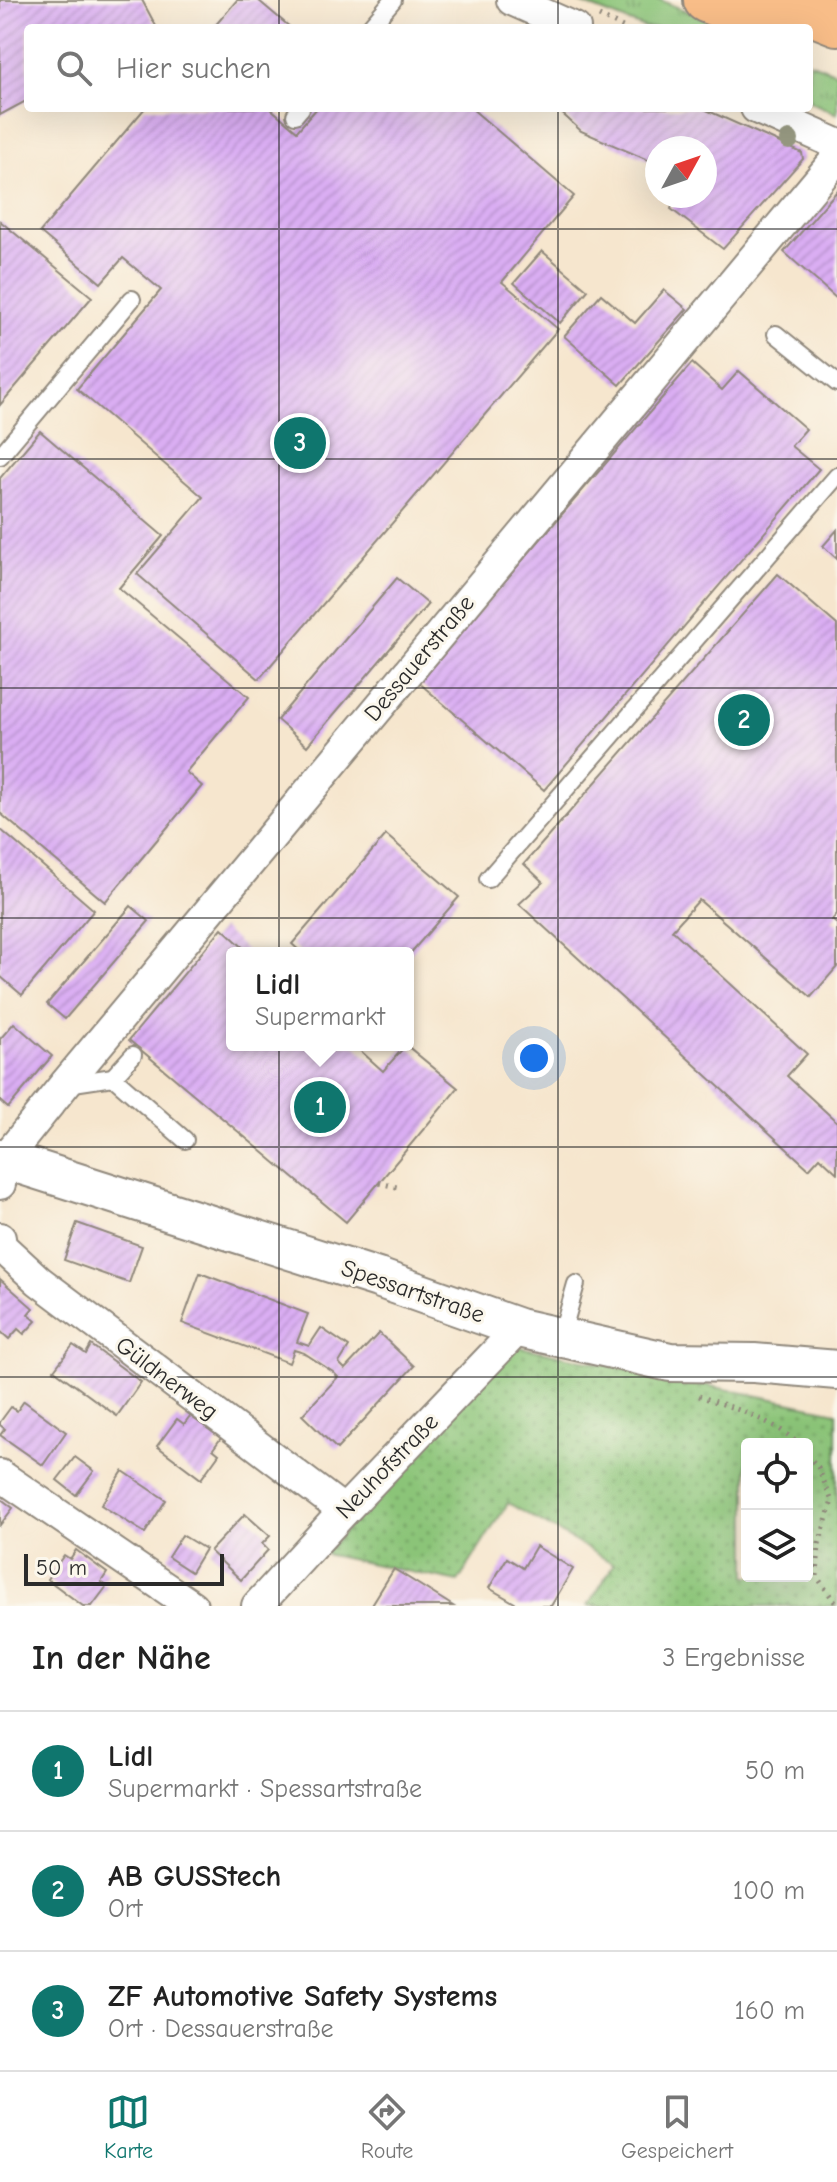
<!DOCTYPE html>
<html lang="de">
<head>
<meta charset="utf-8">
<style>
	:root { --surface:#fff; --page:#f2f2f2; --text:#222; --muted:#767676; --line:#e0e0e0; --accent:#0f766e }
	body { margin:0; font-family:"Comic Neue",sans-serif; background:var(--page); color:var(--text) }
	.controls { position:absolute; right:24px; bottom:24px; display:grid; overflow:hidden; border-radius:8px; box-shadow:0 8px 32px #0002 }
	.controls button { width:72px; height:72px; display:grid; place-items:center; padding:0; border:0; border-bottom:2px solid var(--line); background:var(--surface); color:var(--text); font:40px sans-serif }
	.compass { position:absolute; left:645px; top:136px; width:72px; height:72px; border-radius:50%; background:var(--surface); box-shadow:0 8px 32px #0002; rotate:50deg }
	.scale { position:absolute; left:24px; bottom:20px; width:200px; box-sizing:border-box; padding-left:8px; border:4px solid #2b2b2b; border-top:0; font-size:22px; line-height:28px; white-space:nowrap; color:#2b2b2b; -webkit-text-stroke:6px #fbf7ec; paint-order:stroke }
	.you { position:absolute; left:534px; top:1058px; width:28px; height:28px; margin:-20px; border:6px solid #fff; border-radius:50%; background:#1a73e8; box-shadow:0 0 0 12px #1a73e833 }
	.badge { display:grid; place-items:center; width:52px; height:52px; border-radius:50%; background:var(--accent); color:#fff; font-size:26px; font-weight:700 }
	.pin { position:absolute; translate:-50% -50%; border:4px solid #fff; box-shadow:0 2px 8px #0006 }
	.popup { position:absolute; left:226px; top:947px; width:188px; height:104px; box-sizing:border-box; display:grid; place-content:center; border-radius:8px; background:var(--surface); filter:drop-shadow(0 2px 6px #0005); font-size:26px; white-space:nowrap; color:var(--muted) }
	.popup b { font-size:30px; color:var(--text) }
	.popup::after { content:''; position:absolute; left:50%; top:100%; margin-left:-16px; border:16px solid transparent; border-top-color:var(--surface) }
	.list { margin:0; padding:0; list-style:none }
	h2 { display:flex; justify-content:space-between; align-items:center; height:104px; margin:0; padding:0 32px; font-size:34px }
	h2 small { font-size:26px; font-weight:400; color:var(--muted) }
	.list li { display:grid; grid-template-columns:52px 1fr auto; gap:24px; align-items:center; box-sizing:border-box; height:120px; padding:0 32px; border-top:2px solid var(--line) }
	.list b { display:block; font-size:30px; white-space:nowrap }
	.list p { margin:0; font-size:26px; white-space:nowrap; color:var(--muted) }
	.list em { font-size:26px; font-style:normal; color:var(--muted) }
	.icon { flex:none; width:44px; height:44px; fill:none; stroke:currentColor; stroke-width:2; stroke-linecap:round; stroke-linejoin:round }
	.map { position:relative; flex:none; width:837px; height:1606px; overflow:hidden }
	.search { position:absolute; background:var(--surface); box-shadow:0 8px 32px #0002; left:24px; right:24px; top:24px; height:88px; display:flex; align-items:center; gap:20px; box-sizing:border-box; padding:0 28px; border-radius:8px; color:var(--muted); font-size:30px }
	.sheet { height:464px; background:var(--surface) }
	nav { display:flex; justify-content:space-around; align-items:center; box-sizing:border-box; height:112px; border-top:2px solid var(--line); background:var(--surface); font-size:22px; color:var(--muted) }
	nav a { display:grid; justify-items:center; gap:4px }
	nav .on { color:var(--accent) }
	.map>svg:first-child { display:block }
</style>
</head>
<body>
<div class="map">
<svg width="837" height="1606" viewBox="0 0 837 1606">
	<defs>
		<pattern id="grass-tufts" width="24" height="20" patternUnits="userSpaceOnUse" patternTransform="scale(2)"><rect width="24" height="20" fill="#8bc478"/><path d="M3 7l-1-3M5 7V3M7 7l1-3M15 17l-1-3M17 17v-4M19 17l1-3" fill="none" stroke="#729f63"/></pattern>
		<pattern id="park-dots" width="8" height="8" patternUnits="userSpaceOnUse" patternTransform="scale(2)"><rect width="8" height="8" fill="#8bc478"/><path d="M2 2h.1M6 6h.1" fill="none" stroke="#729f63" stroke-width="1.8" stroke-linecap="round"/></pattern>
		<pattern id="building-hatch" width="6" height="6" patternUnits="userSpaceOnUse" patternTransform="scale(2)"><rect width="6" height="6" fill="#daadf3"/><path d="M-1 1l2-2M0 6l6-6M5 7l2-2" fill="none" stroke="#bb95d0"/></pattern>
	</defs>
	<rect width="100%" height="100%" fill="#fbf7ec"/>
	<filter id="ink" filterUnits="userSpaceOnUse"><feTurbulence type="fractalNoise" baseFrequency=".0125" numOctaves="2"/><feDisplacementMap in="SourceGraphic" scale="16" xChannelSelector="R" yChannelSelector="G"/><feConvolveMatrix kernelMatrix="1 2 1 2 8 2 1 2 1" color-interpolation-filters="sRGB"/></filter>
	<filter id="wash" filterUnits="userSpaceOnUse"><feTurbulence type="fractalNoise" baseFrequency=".006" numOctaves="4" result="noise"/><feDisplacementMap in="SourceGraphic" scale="32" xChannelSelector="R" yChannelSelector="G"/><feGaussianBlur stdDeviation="1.8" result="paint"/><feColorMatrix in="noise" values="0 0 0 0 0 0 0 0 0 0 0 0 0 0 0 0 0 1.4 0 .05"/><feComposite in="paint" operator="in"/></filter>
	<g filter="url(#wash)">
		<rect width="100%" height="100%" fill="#f6e6ce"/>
		<g fill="url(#grass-tufts)" stroke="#5b7852" stroke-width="2">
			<polygon points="573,0 660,0 728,28 645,28"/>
			<polygon points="809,62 837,73 837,114 809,101"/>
		</g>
		<path fill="url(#park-dots)" stroke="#5b7852" stroke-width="2" fill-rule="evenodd" d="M515 1346 837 1412V1606H588L614 1564 508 1503 458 1582 324 1554ZM747 1444H807V1576H747Z"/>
		<g id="blocks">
			<g fill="url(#building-hatch)">
				<polygon points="0,0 142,0 157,28 28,28 28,100 0,115"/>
				<polygon points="237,0 258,0 291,28 213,28"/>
				<polygon points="145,108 270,108 297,131 317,108 471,108 574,196 502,282 558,329 259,679 137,574 203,497 77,389 161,290 123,258 101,283 40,232"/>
				<polygon points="556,108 702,108 802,153 803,159 723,249 671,209 676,196 705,196 705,148 657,148 657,164 581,131"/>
				<polygon points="837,191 837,299 784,252"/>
				<polygon points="0,221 92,297 0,405"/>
				<polygon points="542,251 588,290 560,323 514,283"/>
				<polygon points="664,290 687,309 620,385 564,336 601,294 635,323"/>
				<polygon points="692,363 722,390 739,371 806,429 791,446 819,469 544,790 418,682"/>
				<polygon points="40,431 163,536 119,588 249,697 186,772 202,786 105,902 0,813 0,478"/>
				<polygon points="837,530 837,559 823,546"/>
				<polygon points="778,574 837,625 837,914 832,920 837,924 837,967 811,997 699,900 672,930 807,1054 787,1076 837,1122 837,1173 820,1157 809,1169 519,904 543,882 524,864"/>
				<polygon points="397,578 428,604 307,746 277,720"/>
				<polygon points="0,829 94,910 22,995 0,976"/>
				<polygon points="386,835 459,897 408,956 408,953 302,953 292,944"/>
				<polygon points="131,906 149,921 65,1019 47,1004"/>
				<polygon points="222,928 249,953 232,953 232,1045 354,1045 383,1071 406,1045 458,1088 346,1222 129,1040"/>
				<polygon points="14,1023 52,1056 8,1108 0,1101 0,1039"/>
				<polygon points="77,1223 142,1246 129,1283 64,1260"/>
				<polygon points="200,1273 308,1314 297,1342 309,1346 321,1328 349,1347 339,1363 345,1369 379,1333 414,1366 337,1449 302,1415 338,1377 333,1372 304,1353 294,1350 289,1363 182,1323"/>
				<polygon points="0,1279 33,1308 28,1314 36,1321 24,1334 18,1329 9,1339 0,1331"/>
				<polygon points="73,1345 86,1354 91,1345 141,1382 117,1416 54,1370"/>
				<polygon points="24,1401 66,1432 43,1465 0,1435 5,1429 0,1425 0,1422 11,1407 17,1411"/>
				<polygon points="190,1416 221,1438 213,1449 219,1454 201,1479 157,1446 177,1419 184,1424"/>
				<polygon points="75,1457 94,1471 76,1495 57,1480"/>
				<polygon points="123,1471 166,1500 145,1533 101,1505"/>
				<polygon points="0,1498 13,1508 0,1525"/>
				<polygon points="245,1514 270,1536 262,1544 268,1550 241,1580 210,1551"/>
				<polygon points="182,1535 205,1549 191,1572 168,1557"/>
				<polygon points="536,1546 573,1569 551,1606 520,1606 489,1588 507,1558 523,1568"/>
				<polygon points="76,1550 107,1573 101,1582 107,1586 92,1606 83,1606 47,1579 64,1555 70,1559"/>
				<polygon points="394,1569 453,1606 371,1606"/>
			</g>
		</g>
	</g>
	<g filter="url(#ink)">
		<use href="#blocks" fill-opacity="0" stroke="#90887c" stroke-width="2"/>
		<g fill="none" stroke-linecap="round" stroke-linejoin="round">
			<g stroke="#90887c" stroke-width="20">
				<g id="service">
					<polyline points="369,28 393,0"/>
					<polyline points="295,115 301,108"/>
					<polyline points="776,334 837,383"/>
					<polyline points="0,456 132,299"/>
					<polyline points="488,879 837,476"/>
					<polyline points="113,1077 133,1055"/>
					<polyline points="67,1084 113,1077 185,1140"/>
					<polyline points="561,1337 576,1284"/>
				</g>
			</g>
			<g stroke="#90887c" stroke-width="34">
				<g id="minor">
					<polyline points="512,0 575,28"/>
					<polyline points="756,108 837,144"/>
					<polyline points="0,1184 4,1160 65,1084 837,158"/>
					<polyline points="0,1238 1,1246 39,1281 344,1511"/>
					<polyline points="0,1475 192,1606"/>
					<polyline points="257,1606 344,1511 519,1328"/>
				</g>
			</g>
			<g stroke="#90887c" stroke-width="42">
				<polyline id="tertiary" points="0,1158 378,1278 519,1328 670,1362 754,1363 837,1370"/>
			</g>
			<g stroke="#90887c" stroke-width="48">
				<g id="trunk">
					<polyline points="706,0 775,28"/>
					<polyline points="779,0 837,23"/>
				</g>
			</g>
			<g stroke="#90887c" stroke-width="5" stroke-dasharray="2 6" stroke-linecap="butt">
				<polyline points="599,16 625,28"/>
				<polyline points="379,1183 401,1188"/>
				<path d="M699 1396C728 1406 777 1421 798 1444"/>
				<polyline points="807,1455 818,1467 832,1501 819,1544 817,1577 837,1605"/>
			</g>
			<use href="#service" stroke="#fff" stroke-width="16"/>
			<use href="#minor" stroke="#fff" stroke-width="30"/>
			<use href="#tertiary" stroke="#fff" stroke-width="38"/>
			<use href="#trunk" stroke="#f8bd88" stroke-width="44"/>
		</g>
		<circle fill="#969881" cx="789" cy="140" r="10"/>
	</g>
	<path fill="none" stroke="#2b2b2b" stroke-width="2" stroke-opacity="0.55" d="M279 0V28M558 0V28M279 108V1606M558 108V1606M0 229H837M0 459H837M0 688H837M0 918H837M0 1147H837M0 1377H837"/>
	<g text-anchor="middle" stroke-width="6" stroke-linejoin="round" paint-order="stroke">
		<g font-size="24" fill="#2b2b2b" stroke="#fbf7ec">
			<text transform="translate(419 658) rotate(-50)" y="8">Dessauerstraße</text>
			<text transform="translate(413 1291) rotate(19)" y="8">Spessartstraße</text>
			<text transform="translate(167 1378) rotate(37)" y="8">Güldnerweg</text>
			<text transform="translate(387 1466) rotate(-46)" y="8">Neuhofstraße</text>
		</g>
	</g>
</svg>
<div class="controls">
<button><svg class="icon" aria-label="locate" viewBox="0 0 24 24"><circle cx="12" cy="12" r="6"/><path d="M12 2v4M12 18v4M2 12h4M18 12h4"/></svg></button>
<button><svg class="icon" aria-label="layers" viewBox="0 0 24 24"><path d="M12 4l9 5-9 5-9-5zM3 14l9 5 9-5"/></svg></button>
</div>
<svg class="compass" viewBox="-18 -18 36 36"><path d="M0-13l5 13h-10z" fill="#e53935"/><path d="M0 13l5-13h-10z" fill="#767676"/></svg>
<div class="scale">50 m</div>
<div class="you"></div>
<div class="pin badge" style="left:320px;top:1107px">1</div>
<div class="popup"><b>Lidl</b>Supermarkt</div>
<div class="pin badge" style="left:744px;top:720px">2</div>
<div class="pin badge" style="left:300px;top:443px">3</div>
<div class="search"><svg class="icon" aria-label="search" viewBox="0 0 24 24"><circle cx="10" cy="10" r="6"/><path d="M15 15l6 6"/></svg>Hier suchen</div>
</div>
<section class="sheet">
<h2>In der Nähe<small>3 Ergebnisse</small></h2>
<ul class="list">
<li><span class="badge">1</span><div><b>Lidl</b><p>Supermarkt · Spessartstraße</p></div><em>50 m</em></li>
<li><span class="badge">2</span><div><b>AB GUSStech</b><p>Ort</p></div><em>100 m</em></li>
<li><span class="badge">3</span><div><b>ZF Automotive Safety Systems</b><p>Ort · Dessauerstraße</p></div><em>160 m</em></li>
</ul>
</section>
<nav>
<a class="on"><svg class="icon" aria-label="map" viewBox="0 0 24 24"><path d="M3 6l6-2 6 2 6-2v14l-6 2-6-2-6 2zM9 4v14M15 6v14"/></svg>Karte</a>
<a><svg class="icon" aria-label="directions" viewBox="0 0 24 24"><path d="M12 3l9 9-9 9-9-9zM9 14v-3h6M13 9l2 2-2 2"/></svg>Route</a>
<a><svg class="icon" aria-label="saved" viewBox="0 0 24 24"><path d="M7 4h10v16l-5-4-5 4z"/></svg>Gespeichert</a>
</nav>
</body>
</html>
